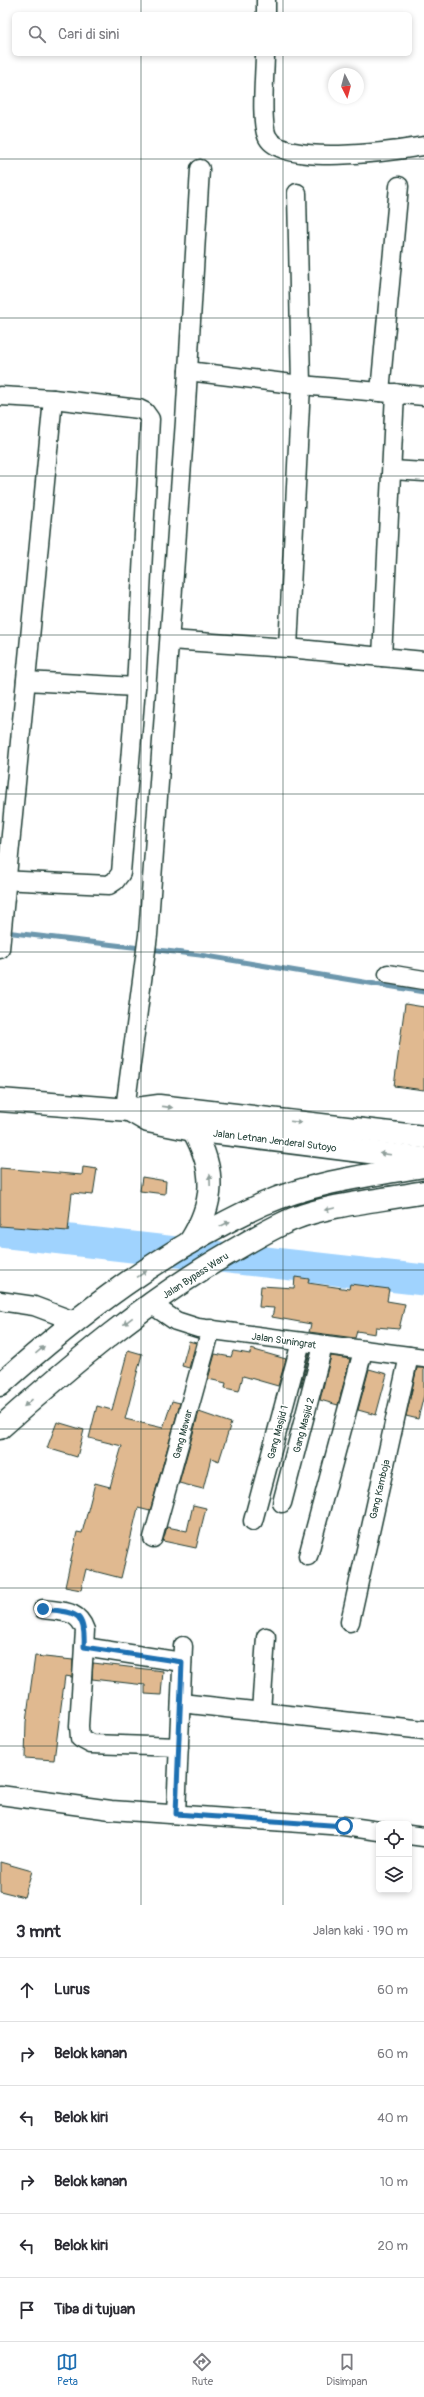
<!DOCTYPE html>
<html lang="id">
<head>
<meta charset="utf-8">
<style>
	:root { --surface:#fff; --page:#f2f2f3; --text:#2b2b33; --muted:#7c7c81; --line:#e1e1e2; --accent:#1f6fb2 }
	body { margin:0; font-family:Pangolin,sans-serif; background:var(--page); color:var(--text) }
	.controls { position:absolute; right:12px; bottom:12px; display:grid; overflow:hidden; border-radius:6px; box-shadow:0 2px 6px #0003 }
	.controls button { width:36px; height:36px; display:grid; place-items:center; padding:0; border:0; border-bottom:1px solid var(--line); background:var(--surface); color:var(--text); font:20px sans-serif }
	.compass { position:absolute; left:328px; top:68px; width:36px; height:36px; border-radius:50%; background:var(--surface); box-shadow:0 2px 6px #0003; rotate:174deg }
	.stop { position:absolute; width:12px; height:12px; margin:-9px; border:3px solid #1f6fb2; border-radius:50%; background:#fff }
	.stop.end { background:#1f6fb2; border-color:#fff; box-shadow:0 1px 4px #0008 }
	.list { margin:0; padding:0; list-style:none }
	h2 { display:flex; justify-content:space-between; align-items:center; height:52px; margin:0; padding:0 16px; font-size:17px }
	h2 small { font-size:13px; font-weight:400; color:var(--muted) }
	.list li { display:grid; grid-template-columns:26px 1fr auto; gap:12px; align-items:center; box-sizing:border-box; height:64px; padding:0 16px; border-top:1px solid var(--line) }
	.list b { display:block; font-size:15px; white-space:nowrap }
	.list em { font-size:13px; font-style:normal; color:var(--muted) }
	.icon { flex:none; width:22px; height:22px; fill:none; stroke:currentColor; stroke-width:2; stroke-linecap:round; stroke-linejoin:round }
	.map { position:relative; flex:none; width:424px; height:1905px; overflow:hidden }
	.search { position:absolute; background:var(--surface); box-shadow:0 2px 6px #0003; left:12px; right:12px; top:12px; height:44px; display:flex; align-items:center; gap:10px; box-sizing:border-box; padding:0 14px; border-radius:6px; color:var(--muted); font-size:15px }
	.sheet { height:436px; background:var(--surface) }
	nav { display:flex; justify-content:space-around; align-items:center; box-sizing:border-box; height:56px; border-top:1px solid var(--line); background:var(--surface); font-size:11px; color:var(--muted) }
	nav a { display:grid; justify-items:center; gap:2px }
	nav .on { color:var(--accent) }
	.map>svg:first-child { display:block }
</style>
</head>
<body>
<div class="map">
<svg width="424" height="1905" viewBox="0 0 424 1905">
	<rect width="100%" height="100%" fill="#fff"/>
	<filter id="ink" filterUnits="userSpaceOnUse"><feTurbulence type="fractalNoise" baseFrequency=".025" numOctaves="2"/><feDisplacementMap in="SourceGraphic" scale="8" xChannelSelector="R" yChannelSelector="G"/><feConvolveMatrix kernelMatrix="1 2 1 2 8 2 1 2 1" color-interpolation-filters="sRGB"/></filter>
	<g filter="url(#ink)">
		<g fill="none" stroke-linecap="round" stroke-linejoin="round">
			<polyline stroke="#6c97ad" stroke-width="5" points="5,932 200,955 424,992"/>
			<polyline stroke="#a0d3fe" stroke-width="31" points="0,1232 424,1280"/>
		</g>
		<g fill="#e0b990" stroke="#1f3d34">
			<polygon points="405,1004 424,1007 424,1090 394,1086"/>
			<polygon points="83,1167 97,1169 93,1195 72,1193 68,1231 0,1226 0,1168 82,1175"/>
			<polygon points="142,1177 166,1181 165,1194 140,1191"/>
			<polygon points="295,1277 309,1279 308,1283 349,1289 350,1284 389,1289 387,1301 405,1304 399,1329 376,1327 375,1334 357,1331 355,1338 309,1332 311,1324 272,1317 274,1308 259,1307 261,1286 294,1288"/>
			<polygon points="189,1341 196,1343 189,1368 182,1366"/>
			<polygon points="251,1349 286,1359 278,1386 243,1376 239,1391 225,1388 226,1383 208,1379 215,1354 231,1357 233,1351 250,1354"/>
			<polygon points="128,1350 142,1354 125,1419 163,1428 172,1401 180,1403 150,1511 138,1508 121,1578 86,1569 81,1590 65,1587 77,1532 82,1533 95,1483 110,1487 122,1446 89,1438 97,1406 112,1410"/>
			<polygon points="309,1353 310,1353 301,1387 300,1387"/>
			<polygon points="331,1356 350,1359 338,1405 320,1400"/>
			<polygon points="417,1368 424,1368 424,1395 418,1419 406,1416"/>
			<polygon points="369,1369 387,1374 376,1415 358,1410"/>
			<polygon points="199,1412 231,1423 219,1461 211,1458 203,1489 179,1483"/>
			<polygon points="57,1422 84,1430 77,1457 47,1448"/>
			<polygon points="193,1505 206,1508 196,1548 163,1541 167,1527 187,1531"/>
			<polygon points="35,1656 73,1660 72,1677 65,1676 54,1760 25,1758 26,1722"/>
			<polygon points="93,1663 163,1671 161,1695 145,1694 145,1685 92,1679"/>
			<polygon points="0,1862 32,1871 24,1897 0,1891"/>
		</g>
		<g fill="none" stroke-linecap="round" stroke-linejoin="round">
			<g stroke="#1f3d34" stroke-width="21">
				<g id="minor">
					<polyline points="266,14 266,0"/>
					<path d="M265 54C265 73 260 120 267 136 280 168 395 151 424 146"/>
					<polyline points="188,371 301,385 424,396"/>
					<polyline points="380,392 399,186"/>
					<polyline points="0,396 53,399 139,409 145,412 150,419 136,687 121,873 115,881 109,885 0,880"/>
					<polyline points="392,470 424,472"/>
					<polyline points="170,640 288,648 424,661"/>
					<polyline points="288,648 301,385 297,193"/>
					<polyline points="382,657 395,393"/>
					<polyline points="26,681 136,687"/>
					<polyline points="0,949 53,399"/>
					<polyline points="388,974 424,980"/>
					<polyline points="125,1109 148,935 185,421 200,169"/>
					<polyline points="0,1301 34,1306 74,1321"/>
					<polyline points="151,1304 176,1321 198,1328 424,1358"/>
					<polyline points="282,1503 323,1346"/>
					<polyline points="253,1521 301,1342"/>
					<polyline points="153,1538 211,1329"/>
					<polyline points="308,1556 363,1351"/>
					<path d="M43 1609C61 1612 78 1609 85 1630L79 1726 80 1738 91 1744 179 1747"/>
					<polyline points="350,1622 409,1356"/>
					<polyline points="84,1647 182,1662"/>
					<polyline points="181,1703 424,1730"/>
					<polyline points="261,1712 266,1637"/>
					<polyline points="0,1795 111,1810 344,1826 379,1831"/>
					<polyline points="176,1814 183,1646"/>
					<polyline points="409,1835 424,1837"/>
				</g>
			</g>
			<g stroke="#1f3d34" stroke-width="25">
				<g id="trunk">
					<polyline points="0,1100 129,1110 159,1106 424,1137"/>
					<polyline points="129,1110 148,1121 193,1130 424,1159"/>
					<path d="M190 1242C215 1203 216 1170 193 1130"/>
					<path d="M0 1385C79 1314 165 1249 263 1204 313 1182 370 1175 424 1166"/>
					<path d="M0 1428C72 1364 146 1301 229 1253 250 1241 271 1228 293 1219 330 1204 384 1200 424 1192"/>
				</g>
			</g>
			<use href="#minor" stroke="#fff" stroke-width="18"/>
			<use href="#trunk" stroke="#fff" stroke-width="22"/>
		</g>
		<defs><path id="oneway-solid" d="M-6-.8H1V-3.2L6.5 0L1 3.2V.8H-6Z"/></defs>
		<g fill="#8f9e9a">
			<use href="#oneway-solid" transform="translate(167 1107) rotate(7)"/>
			<use href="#oneway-solid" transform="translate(296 1122) rotate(7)"/>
			<use href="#oneway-solid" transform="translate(385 1154) rotate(-173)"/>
			<use href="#oneway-solid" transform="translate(210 1180) rotate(-92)"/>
			<use href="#oneway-solid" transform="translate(330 1209) rotate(168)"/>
			<use href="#oneway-solid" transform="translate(225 1224) rotate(-27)"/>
			<use href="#oneway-solid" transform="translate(142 1274) rotate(-34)"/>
			<use href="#oneway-solid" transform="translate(128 1321) rotate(142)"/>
			<use href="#oneway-solid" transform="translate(40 1350) rotate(-40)"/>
			<use href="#oneway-solid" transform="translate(28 1403) rotate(139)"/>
		</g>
	</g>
	<g fill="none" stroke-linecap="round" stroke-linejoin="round" filter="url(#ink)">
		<path stroke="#1f6fb2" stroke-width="5" d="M43 1609C75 1613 86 1610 84 1647L182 1662 176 1814 344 1826"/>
	</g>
	<path fill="none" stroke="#1f3d34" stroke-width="1" stroke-opacity="0.55" d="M141 0V14M283 0V14M141 54V1905M283 54V1905M0 159H424M0 318H424M0 476H424M0 635H424M0 794H424M0 952H424M0 1111H424M0 1270H424M0 1429H424M0 1588H424M0 1746H424"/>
	<g text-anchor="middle" stroke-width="3" stroke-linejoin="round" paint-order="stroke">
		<g font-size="10" fill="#1f3d34" stroke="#fff">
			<text transform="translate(275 1140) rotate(7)" y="4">Jalan Letnan Jenderal Sutoyo</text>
			<text transform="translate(195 1275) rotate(-33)" y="4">Jalan Bypass Waru</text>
			<text transform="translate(284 1340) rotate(8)" y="4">Jalan Suningrat</text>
			<text transform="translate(303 1425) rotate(-75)" y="4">Gang Masjid 2</text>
			<text transform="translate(277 1432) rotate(-75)" y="4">Gang Masjid 1</text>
			<text transform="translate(182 1434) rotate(-75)" y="4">Gang Mawar</text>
			<text transform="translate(379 1489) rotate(-77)" y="4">Gang Kamboja</text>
		</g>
	</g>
</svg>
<div class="controls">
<button><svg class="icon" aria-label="locate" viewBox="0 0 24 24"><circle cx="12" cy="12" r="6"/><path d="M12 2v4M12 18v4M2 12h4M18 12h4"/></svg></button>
<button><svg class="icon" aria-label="layers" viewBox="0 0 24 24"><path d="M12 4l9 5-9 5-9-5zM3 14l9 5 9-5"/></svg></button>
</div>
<svg class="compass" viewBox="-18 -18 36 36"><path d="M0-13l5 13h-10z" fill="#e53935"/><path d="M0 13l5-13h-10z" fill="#7c7c81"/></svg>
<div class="stop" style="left:344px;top:1826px"></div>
<div class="stop end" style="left:43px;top:1609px"></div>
<div class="search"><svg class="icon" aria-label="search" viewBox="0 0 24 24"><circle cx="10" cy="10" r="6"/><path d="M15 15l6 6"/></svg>Cari di sini</div>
</div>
<section class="sheet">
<h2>3 mnt<small>Jalan kaki · 190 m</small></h2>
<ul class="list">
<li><svg class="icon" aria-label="ahead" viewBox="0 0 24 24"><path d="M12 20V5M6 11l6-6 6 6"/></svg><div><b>Lurus</b></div><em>60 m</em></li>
<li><svg class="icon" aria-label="right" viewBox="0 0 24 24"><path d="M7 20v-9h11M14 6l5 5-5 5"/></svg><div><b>Belok kanan</b></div><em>60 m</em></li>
<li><svg class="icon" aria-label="left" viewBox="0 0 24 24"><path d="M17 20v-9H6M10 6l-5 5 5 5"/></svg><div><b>Belok kiri</b></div><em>40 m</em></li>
<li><svg class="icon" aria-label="right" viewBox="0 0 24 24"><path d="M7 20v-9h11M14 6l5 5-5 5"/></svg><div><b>Belok kanan</b></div><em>10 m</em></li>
<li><svg class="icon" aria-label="left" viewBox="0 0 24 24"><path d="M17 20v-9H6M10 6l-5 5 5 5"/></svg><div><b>Belok kiri</b></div><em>20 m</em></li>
<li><svg class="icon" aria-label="arrive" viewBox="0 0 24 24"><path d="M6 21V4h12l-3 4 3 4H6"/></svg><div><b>Tiba di tujuan</b></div></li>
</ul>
</section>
<nav>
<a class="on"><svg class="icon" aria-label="map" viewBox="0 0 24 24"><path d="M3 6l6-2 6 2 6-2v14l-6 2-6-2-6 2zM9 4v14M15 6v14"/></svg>Peta</a>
<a><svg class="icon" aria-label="directions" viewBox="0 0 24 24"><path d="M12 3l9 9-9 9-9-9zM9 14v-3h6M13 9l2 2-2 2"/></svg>Rute</a>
<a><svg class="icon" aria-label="saved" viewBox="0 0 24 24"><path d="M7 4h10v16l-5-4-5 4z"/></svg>Disimpan</a>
</nav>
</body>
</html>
